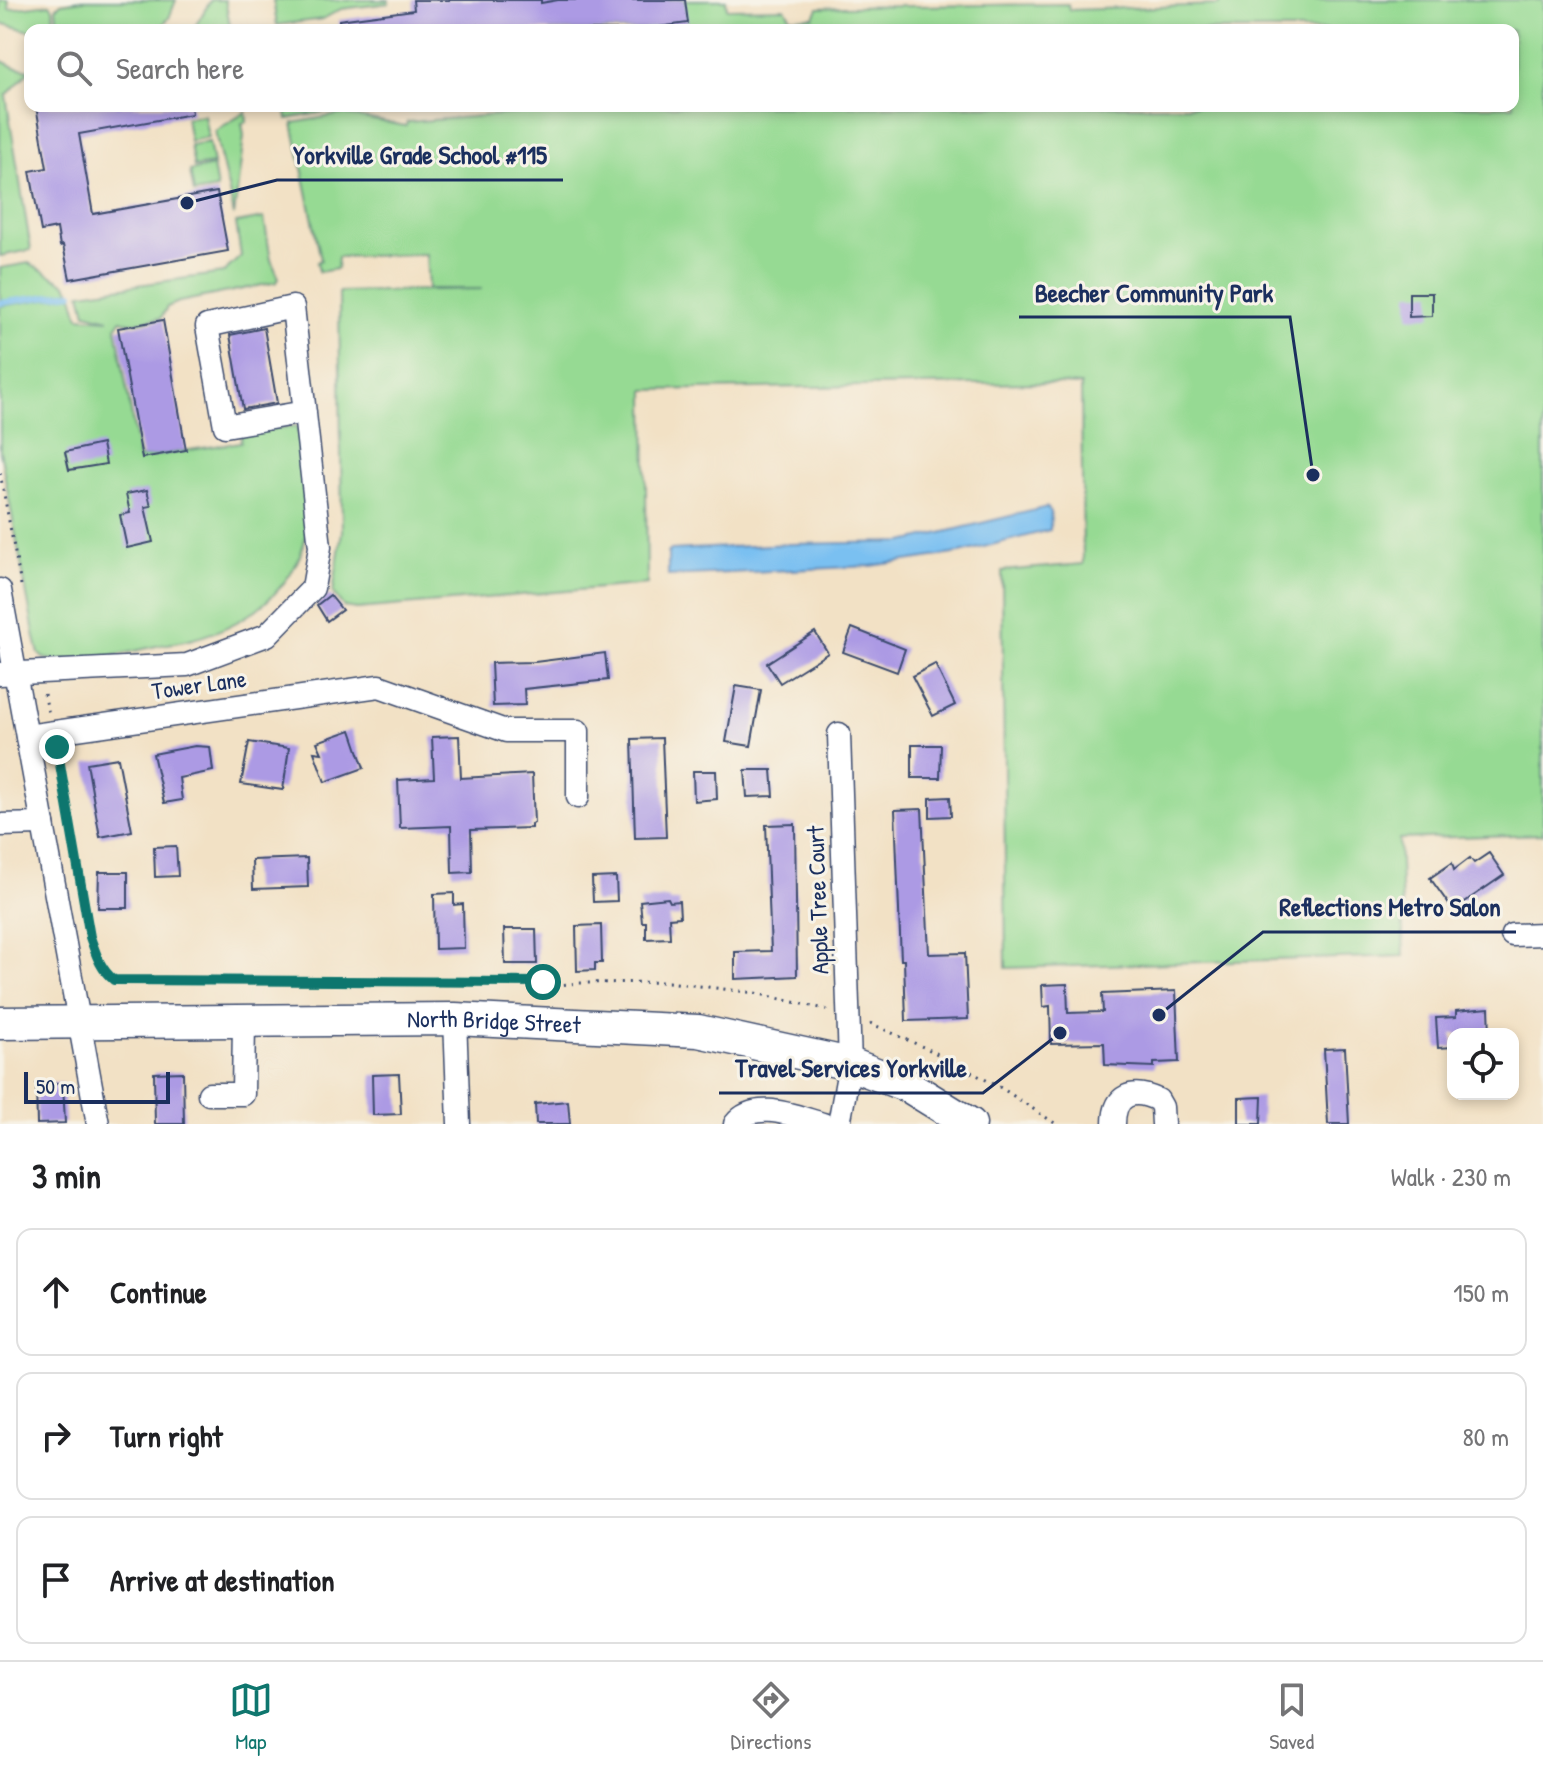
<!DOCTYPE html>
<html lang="en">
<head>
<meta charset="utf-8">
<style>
	:root { --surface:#fff; --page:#f2f2f2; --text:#202124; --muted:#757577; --line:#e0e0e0; --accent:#0f766e }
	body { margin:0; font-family:"Patrick Hand",sans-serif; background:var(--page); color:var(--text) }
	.controls { position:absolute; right:24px; bottom:24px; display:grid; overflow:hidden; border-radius:16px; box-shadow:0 4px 12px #0003 }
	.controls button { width:72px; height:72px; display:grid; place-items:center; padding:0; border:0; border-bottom:2px solid var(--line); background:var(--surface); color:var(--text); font:40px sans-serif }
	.scale { position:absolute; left:24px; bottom:20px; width:146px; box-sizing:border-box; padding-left:8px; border:4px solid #1b2f5e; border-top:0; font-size:22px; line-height:28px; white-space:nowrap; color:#1b2f5e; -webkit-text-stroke:6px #f7f3e8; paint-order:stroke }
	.stop { position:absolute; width:24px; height:24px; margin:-18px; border:6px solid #0f766e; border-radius:50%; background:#fff }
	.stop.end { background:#0f766e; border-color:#fff; box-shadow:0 2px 8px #0008 }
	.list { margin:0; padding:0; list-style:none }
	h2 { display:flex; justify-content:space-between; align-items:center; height:104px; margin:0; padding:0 32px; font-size:34px }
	h2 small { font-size:26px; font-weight:400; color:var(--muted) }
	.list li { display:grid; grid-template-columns:52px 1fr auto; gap:24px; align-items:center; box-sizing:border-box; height:128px; margin:0 16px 16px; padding:0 16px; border:2px solid var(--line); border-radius:16px }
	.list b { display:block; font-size:30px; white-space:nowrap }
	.list em { font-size:26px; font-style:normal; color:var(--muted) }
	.icon { flex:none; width:44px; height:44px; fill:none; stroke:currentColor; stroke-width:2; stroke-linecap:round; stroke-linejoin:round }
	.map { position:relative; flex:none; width:1543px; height:1124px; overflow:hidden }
	.search { position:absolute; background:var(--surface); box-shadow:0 4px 12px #0003; left:24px; right:24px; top:24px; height:88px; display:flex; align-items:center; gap:20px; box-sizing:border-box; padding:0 28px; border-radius:16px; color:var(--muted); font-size:30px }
	.sheet { height:536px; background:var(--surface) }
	nav { display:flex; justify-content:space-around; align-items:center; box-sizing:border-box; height:112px; border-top:2px solid var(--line); background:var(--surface); font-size:22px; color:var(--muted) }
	nav a { display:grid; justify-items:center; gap:4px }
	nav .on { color:var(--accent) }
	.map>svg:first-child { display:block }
</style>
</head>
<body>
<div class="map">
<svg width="1543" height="1124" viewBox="0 0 1543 1124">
	<rect width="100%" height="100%" fill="#f7f3e8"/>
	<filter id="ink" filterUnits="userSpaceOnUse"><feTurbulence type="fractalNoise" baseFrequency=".0125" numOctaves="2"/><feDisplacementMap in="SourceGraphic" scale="16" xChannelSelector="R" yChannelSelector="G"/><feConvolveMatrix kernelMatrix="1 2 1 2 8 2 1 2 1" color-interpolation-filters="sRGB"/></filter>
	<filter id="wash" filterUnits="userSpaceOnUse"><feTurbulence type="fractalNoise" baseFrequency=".006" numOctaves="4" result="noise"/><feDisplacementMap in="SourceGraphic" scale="32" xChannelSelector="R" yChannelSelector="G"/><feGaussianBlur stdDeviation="1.8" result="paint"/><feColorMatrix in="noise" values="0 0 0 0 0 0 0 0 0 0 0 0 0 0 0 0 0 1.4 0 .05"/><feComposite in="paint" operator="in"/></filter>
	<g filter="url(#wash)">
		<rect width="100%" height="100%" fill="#f2e1c5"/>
		<g fill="#96da93" stroke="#588478" stroke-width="2">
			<polygon points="0,0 8,0 9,9 50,4 53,8 54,30 30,31 0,23"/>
			<polygon points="82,0 176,0 169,18 158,30 58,30 56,8 61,3"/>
			<polygon points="211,0 225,0 231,30 193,30"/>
			<polygon points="273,0 389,0 389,3 341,9 323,19 277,25"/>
			<polygon points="559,0 726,0 727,9 785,8 791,18 814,17 818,8 843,7 1068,4 1069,10 1219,5 1219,0 1543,0 1543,834 1399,839 1404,956 1006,968 1002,571 1083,564 1081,385 1033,383 645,390 647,584 357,609 344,607 333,593 342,531 339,292 482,289 428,289 426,254 338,257 337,269 319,272 317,262 321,260 293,123 342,114 406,126 407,122 521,113 521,106 1513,106 1513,30 550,30 546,2"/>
			<polygon points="0,60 14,67 30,70 6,96 31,250 0,256"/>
			<polygon points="285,106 329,106 341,109 287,119"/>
			<path d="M246 112 247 122 242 123 244 136 234 216C229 187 220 160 215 131Z"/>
			<polygon points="204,115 208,137 190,141 186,118"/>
			<polygon points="209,142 213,164 194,167 190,145"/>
			<polygon points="213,166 217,189 194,193 190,171"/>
			<path d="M264 218 271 260 279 278 277 282 179 302 167 307 161 318 130 323 121 320 116 327 139 458 241 442 242 432 297 426C300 452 306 479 308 505 312 578 254 624 189 640 177 643 164 644 152 647 123 654 73 666 43 658L39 654 35 638 0 451V306L73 295 79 317 109 319 86 313 81 293 223 273 241 256 236 223Z"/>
			<polygon points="29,263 66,284 71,291 0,301 0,268"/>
		</g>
		<polygon fill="#7ac0f1" stroke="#4a78a8" stroke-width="2" points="1047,507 1051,512 1050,530 960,553 871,566 668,576 668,553 671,550 790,544 904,542"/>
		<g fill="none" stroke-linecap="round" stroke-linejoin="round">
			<polyline stroke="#7ac0f1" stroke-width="6" points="0,303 72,293"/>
		</g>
		<g id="blocks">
			<g fill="#ac9ae4">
				<polygon points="413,0 541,0 541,3 558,0 685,0 688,23 636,30 477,30 477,25 436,30 339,30 339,20 414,10"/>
				<polygon points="36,106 191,106 192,114 79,134 93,214 217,192 228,251 70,279 63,245 60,246 57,228 41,231 30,171 47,168"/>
				<polygon points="1409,293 1432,293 1432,316 1409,317"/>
				<polygon points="163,320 186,450 142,458 118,328"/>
				<polygon points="264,328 277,403 243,409 230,335"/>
				<polygon points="102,444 106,464 69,470 65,452"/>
				<polygon points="147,490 151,506 145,507 153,542 127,548 120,515 130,513 126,494"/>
				<polygon points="330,595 342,610 327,621 317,605"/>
				<polygon points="852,628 905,649 897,672 843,652"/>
				<polygon points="815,632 828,653 780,683 767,663"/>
				<polygon points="605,653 608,680 524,689 525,705 493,706 491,663 535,662"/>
				<polygon points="935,664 955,705 933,716 912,676"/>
				<polygon points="736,686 761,690 751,746 726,742"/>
				<polygon points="351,730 364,768 325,782 314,752 322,753 317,742"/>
				<polygon points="459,736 461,778 532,774 534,823 531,824 531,828 471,830 472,872 452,873 451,826 400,828 398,780 434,778 432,737"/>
				<polygon points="662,738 666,837 635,838 632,739"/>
				<polygon points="249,742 289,748 283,790 241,784"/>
				<polygon points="912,745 941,745 940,778 912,778"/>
				<polygon points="195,746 210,747 213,771 179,778 182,800 164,803 153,754"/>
				<polygon points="118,758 132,831 100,837 87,763"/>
				<polygon points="745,770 772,770 774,796 747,797"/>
				<polygon points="693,771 716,771 717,799 694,801"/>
				<polygon points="950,797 951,816 930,817 930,798"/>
				<polygon points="922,809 929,954 965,953 968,1019 906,1021 904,960 901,960 895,810"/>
				<polygon points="795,824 797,976 735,979 735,952 771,951 766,825"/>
				<polygon points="176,846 178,876 155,877 154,847"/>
				<polygon points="1489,853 1504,875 1453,910 1430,878 1452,863 1454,870 1470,858 1474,863"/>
				<polygon points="307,858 308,887 253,889 252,860"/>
				<polygon points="99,872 128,872 128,908 98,908"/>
				<polygon points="616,877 617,901 593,902 592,878"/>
				<polygon points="454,893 454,905 463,904 464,948 435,949 434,894"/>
				<polygon points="668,898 670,902 679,901 680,917 669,918 670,938 646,939 646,922 642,922 640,901"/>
				<polygon points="601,925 602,963 595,963 595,970 577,971 576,926"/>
				<polygon points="504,929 536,929 537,964 505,964"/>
				<polygon points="1067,984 1068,1013 1103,1012 1102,994 1176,991 1179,1062 1154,1063 1154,1067 1105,1065 1104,1043 1051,1044 1050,1006 1043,1007 1042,985"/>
				<polygon points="1489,1008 1490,1034 1453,1034 1453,1047 1438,1048 1436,1018 1456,1017 1456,1011"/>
				<polygon points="1345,1048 1349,1124 1328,1124 1324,1049"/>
				<polygon points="183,1072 184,1124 155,1124 154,1073"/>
				<polygon points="399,1074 401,1114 373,1115 372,1075"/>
				<polygon points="63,1083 65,1123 37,1124 36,1084"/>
				<polygon points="1262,1097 1261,1124 1239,1124 1239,1098"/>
				<polygon points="568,1101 570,1124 536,1124 535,1104"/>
			</g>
		</g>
	</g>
	<g filter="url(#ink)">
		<use href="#blocks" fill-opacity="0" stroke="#3b4a6d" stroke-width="2"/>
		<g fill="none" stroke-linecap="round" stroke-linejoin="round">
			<g stroke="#3b4a6d" stroke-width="25">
				<g id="minor">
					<polyline points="0,590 98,1124"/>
					<polyline points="0,674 187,665 267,635 313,588 320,547 293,307 207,326 225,426 305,412"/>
					<polyline points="839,734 850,1064 839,1124"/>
					<polyline points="27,736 379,686 506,731 578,731 578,797"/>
					<polyline points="0,825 43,824"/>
					<polyline points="1512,935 1543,934"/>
					<polyline points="455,1019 459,1124"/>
					<polyline points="209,1094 243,1094 244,1021"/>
					<path d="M735 1124C755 1098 797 1117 823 1124"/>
					<path d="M1114 1124C1114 1094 1133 1088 1158 1100L1162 1107 1163 1124"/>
				</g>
			</g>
			<g stroke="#3b4a6d" stroke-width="35">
				<g id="highway">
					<path id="s1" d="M0 1023 455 1019 698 1031 850 1064 910 1087 970 1124"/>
				</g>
			</g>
			<g stroke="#3b4a6d" stroke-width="3" stroke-dasharray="2 6" stroke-linecap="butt">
				<polyline points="0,473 21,585"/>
				<polyline points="44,694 49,714"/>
				<path d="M58 752 90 937C96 954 100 969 114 980L543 982 558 985 579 983 668 982 755 993 829 1010"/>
				<polyline points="870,1023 932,1051 1003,1089 1056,1124"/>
			</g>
			<use href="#minor" stroke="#fff" stroke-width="22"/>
			<use href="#highway" stroke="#fff" stroke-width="32"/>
		</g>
	</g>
	<g fill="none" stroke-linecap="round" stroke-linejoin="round" filter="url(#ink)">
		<path stroke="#0f766e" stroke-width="10" d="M57 747 90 937C96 954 100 969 114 980L543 982"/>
	</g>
	<g text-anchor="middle" stroke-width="6" stroke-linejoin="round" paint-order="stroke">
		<g font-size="24" fill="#1b2f5e" stroke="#f7f3e8">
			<text transform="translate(199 685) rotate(-8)" y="8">Tower Lane</text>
			<text transform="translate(818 900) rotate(-92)" y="8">Apple Tree Court</text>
			<text dy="8" stroke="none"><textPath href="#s1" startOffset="494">North Bridge Street</textPath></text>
		</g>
	</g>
	<path fill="none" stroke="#1b2f5e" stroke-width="3" d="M187 203L277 180H563M1313 475L1290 317H1019M1159 1015L1263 932H1516M1060 1033L983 1093H719"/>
	<g fill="#1b2f5e" stroke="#f7f3e8" stroke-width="3">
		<circle cx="187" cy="203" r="8"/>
		<circle cx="1313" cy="475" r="8"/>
		<circle cx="1159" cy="1015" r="8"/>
		<circle cx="1060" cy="1033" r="8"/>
	</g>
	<g font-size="26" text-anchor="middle" font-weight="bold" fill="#1b2f5e" stroke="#f7f3e8" stroke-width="6" stroke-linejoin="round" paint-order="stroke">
		<text x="420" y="164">Yorkville Grade School #115</text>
		<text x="1154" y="302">Beecher Community Park</text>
		<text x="1390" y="916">Reflections Metro Salon</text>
		<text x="851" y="1077">Travel Services Yorkville</text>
	</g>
</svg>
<div class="controls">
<button><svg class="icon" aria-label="locate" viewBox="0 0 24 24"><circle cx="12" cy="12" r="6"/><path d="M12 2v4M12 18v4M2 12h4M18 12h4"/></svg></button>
</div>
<div class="scale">50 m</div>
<div class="stop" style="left:543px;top:982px"></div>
<div class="stop end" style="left:57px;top:747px"></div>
<div class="search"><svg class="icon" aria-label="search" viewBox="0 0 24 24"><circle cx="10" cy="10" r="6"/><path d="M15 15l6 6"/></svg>Search here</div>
</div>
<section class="sheet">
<h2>3 min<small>Walk · 230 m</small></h2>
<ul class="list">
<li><svg class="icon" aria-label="ahead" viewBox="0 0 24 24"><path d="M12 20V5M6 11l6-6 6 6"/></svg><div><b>Continue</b></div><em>150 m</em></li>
<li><svg class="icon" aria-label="right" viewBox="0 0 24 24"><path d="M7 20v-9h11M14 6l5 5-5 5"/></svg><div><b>Turn right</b></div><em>80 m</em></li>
<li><svg class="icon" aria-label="arrive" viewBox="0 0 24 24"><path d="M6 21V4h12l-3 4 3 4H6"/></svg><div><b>Arrive at destination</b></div></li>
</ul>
</section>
<nav>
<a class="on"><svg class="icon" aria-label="map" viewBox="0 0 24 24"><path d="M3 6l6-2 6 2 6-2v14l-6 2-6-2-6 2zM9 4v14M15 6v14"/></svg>Map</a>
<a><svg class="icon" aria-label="directions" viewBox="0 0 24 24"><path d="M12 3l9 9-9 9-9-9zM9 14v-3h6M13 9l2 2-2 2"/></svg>Directions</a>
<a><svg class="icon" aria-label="saved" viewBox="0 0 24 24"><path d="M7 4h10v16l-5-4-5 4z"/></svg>Saved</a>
</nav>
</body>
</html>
